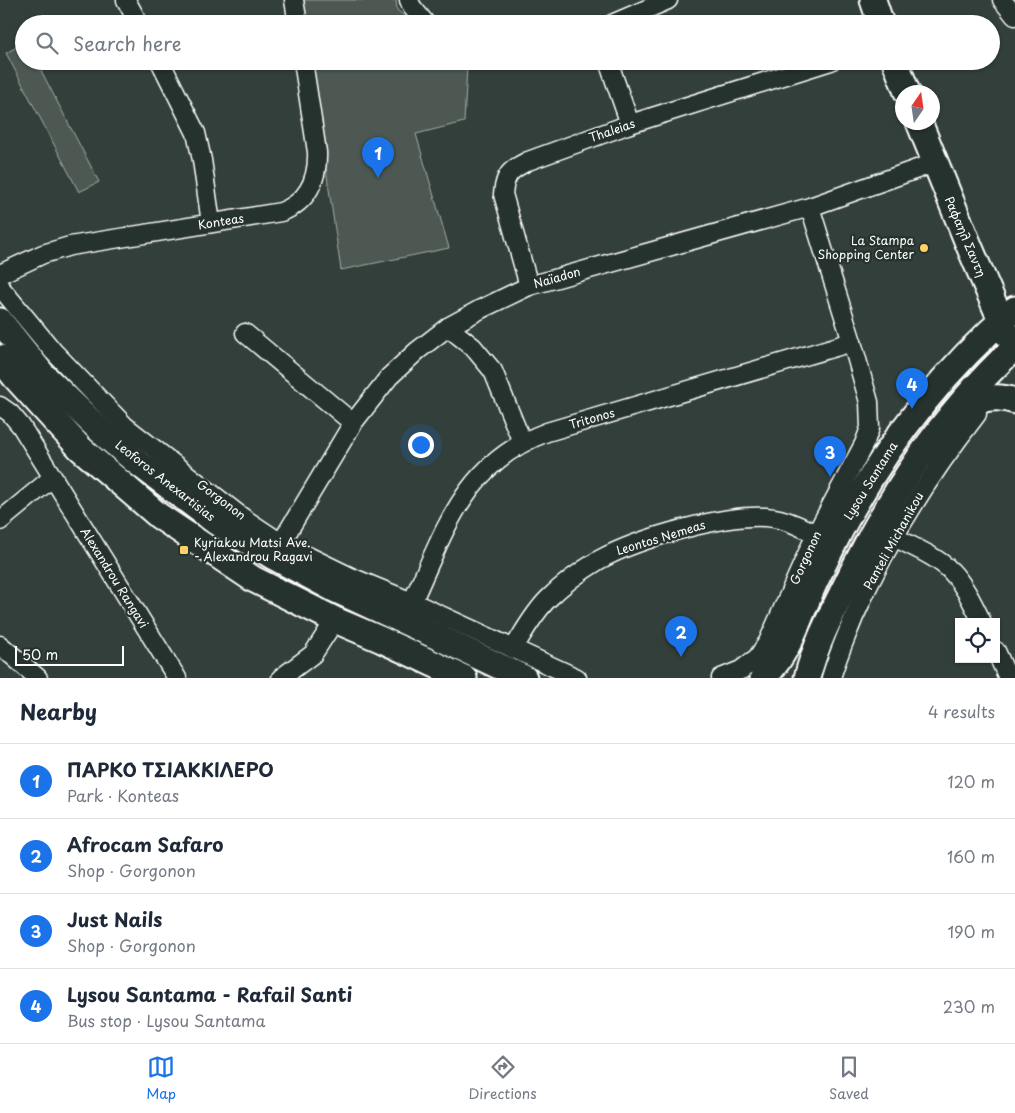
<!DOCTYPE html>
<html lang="en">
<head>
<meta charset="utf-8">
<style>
	:root { --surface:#fff; --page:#f2f2f3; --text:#1f2937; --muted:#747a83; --line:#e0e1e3; --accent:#1a73e8 }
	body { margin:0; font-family:"Playpen Sans",sans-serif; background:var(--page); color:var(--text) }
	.controls { position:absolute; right:15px; bottom:15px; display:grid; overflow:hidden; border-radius:0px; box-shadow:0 1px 4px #0004 }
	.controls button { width:45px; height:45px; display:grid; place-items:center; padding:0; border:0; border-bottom:1px solid var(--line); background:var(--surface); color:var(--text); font:25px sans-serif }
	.compass { position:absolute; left:895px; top:85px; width:45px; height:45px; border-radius:50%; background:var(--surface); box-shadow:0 1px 4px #0004; rotate:13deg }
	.scale { position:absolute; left:15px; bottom:12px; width:109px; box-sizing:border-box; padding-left:5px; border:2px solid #fff; border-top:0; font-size:14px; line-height:18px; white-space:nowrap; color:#fff; -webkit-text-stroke:4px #26332d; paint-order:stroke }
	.you { position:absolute; left:420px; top:444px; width:18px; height:18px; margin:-12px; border:4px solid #fff; border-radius:50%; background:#1a73e8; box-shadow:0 0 0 8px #1a73e833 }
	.badge { display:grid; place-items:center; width:32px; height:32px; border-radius:50%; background:var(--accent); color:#fff; font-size:16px; font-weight:700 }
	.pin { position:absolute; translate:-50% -41px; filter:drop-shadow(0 1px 2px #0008) }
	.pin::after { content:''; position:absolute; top:26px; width:18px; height:15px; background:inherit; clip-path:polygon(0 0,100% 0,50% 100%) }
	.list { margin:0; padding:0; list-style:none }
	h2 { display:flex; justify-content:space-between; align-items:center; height:65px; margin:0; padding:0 20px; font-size:21px }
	h2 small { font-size:16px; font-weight:400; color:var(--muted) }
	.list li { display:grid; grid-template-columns:32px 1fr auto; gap:15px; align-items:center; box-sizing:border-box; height:75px; padding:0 20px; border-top:1px solid var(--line) }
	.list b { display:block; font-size:19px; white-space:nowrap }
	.list p { margin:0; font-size:16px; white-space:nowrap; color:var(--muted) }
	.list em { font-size:16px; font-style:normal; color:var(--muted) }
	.icon { flex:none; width:28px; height:28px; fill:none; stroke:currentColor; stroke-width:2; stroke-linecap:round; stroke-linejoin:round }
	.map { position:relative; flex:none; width:1015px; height:678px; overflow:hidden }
	.search { position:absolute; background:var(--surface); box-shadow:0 1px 4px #0004; left:15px; right:15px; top:15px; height:55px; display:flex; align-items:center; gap:12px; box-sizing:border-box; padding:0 18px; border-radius:28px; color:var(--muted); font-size:19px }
	.sheet { height:365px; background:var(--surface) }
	nav { display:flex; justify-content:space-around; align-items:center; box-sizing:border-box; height:70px; border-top:1px solid var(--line); background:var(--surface); font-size:14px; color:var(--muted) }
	nav a { display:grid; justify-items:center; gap:2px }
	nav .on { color:var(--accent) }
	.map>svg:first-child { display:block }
</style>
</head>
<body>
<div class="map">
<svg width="1015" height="678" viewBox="0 0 1015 678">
	<rect width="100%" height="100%" fill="#333f3a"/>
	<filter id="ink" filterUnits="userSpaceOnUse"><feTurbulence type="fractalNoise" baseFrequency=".02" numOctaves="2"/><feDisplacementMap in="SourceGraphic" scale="10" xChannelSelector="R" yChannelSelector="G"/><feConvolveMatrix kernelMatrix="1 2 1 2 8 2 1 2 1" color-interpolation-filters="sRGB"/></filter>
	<g filter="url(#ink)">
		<g fill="#4d5853" stroke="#a6aca9">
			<polygon points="301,0 396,0 397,10 414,24 305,24"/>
			<polygon points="24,43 24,61 36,61 99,182 79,192 6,53"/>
			<polygon points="310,61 459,61 467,68 464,122 416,134 449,248 341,270"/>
		</g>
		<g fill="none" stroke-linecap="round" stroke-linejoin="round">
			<g stroke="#fff" stroke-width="21">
				<g id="street">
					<polyline points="126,0 139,24"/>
					<polyline points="294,0 298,24"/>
					<polyline points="409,0 412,7 426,24"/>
					<polyline points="1002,0 1015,16"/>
					<polyline points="612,24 668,0"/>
					<polyline points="160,61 196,133 202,160 211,223"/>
					<polyline points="608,61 630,124"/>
					<path d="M0 274 43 254 70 246 281 212C308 202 318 179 317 152L303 61"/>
					<path d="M529 286 503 194C505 174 510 170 528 161L630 124 831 61"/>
					<polyline points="0,287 53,351 125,426 242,517 281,543 351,577 412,602 577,678"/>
					<polyline points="448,327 473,347 493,371 522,442"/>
					<polyline points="245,333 353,423"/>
					<polyline points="0,406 10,413 21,426 177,678"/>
					<polyline points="0,521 52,478"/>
					<path d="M894 537C913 547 936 556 951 571 965 586 973 604 982 622"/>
					<polyline points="281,543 353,423 389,377 417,351 448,327 481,309 529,286 810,207 934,163"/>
					<path d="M412 602C446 529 464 463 547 432L852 342"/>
					<polyline points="0,645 38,678"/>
					<path d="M513 649C524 632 533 614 548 599 563 584 581 571 599 560 637 539 731 511 774 518 789 520 803 528 816 534"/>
					<polyline points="996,651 1008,678"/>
					<polyline points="281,678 313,654 335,620"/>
					<polyline points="721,678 741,670 757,658 768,642 816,534 864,444 870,428 869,402 852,342 810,207"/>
					<path d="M831 678C837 657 846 637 854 617 886 543 928 477 977 414"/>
				</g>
			</g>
			<g stroke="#fff" stroke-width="29">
				<g id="secondary">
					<polyline points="873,0 881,24"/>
					<polyline points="895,61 907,92"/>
					<polyline points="919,122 970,248 1007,334"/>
					<polyline points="0,321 43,375 105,435 134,460 216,522 274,557 336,590 425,631 524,678"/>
					<polyline points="0,358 15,377 80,448 159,516 253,579 335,620 382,640 464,678"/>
					<path d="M958 410C977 399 994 394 1015 401"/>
					<path d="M763 678C789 654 799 617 813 586 822 567 831 549 840 531 884 448 943 370 1015 309"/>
					<path d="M807 678C815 646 830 617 845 587 890 494 939 418 1015 347"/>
				</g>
			</g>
			<use href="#street" stroke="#26332d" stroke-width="18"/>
			<use href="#secondary" stroke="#26332d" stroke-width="25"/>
		</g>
	</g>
	<g fill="#ffd166" stroke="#26332d" stroke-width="2">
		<circle cx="924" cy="248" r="5"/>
		<rect x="179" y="545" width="10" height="10" rx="2.5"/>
	</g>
	<g text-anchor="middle" stroke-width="4.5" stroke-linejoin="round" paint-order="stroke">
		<g font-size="12" fill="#fff" stroke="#26332d">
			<text transform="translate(612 131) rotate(-19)" y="4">Thaleias</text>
			<text transform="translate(221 222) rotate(-9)" y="4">Konteas</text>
			<text transform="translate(965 237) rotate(67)" y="4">Ραφαηλ Σαντη</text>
			<text transform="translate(557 278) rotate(-16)" y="4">Naïadon</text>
			<text transform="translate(592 419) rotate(-16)" y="4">Tritonos</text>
			<text transform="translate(165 481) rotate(38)" y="4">Leoforos Anexartisias</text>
			<text transform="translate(871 481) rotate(-58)" y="4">Lysou Santama</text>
			<text transform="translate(221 500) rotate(37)" y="4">Gorgonon</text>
			<text transform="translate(661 538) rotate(-17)" y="4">Leontos Nemeas</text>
			<text transform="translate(894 541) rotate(-61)" y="4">Panteli Michanikou</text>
			<text transform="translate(806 558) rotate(-65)" y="4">Gorgonon</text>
			<text transform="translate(114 578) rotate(58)" y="4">Alexandrou Rangavi</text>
		</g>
		<g font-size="12" fill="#fff" stroke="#26332d" text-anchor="end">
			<text x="914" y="245">La Stampa<tspan x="914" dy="14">Shopping Center</tspan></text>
			<text x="194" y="547" text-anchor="start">Kyriakou Matsi Ave.<tspan x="194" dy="14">- Alexandrou Ragavi</tspan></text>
		</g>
	</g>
</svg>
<div class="controls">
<button><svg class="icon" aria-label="locate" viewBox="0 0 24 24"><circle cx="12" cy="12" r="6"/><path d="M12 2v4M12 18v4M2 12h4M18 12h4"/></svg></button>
</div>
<svg class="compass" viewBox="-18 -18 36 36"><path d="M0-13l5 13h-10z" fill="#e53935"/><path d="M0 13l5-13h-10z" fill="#747a83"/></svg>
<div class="scale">50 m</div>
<div class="you"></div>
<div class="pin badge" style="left:378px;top:178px">1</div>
<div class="pin badge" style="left:681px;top:657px">2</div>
<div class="pin badge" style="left:830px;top:477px">3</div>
<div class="pin badge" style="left:912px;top:409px">4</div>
<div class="search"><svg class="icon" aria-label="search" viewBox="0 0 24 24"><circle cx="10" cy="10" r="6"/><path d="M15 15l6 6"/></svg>Search here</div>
</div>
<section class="sheet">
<h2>Nearby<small>4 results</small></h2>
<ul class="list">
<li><span class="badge">1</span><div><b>ΠΑΡΚΟ ΤΣΙΑΚΚΙΛΕΡΟ</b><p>Park · Konteas</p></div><em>120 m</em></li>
<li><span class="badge">2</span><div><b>Afrocam Safaro</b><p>Shop · Gorgonon</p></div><em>160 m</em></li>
<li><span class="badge">3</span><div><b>Just Nails</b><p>Shop · Gorgonon</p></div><em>190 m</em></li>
<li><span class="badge">4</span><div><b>Lysou Santama - Rafail Santi</b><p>Bus stop · Lysou Santama</p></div><em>230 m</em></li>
</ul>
</section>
<nav>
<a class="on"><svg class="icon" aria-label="map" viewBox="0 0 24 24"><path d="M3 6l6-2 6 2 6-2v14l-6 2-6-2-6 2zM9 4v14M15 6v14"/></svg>Map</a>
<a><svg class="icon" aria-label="directions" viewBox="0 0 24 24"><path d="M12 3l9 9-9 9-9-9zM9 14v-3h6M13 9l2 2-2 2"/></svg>Directions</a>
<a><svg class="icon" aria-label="saved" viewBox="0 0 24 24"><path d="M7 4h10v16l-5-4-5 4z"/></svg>Saved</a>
</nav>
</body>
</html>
